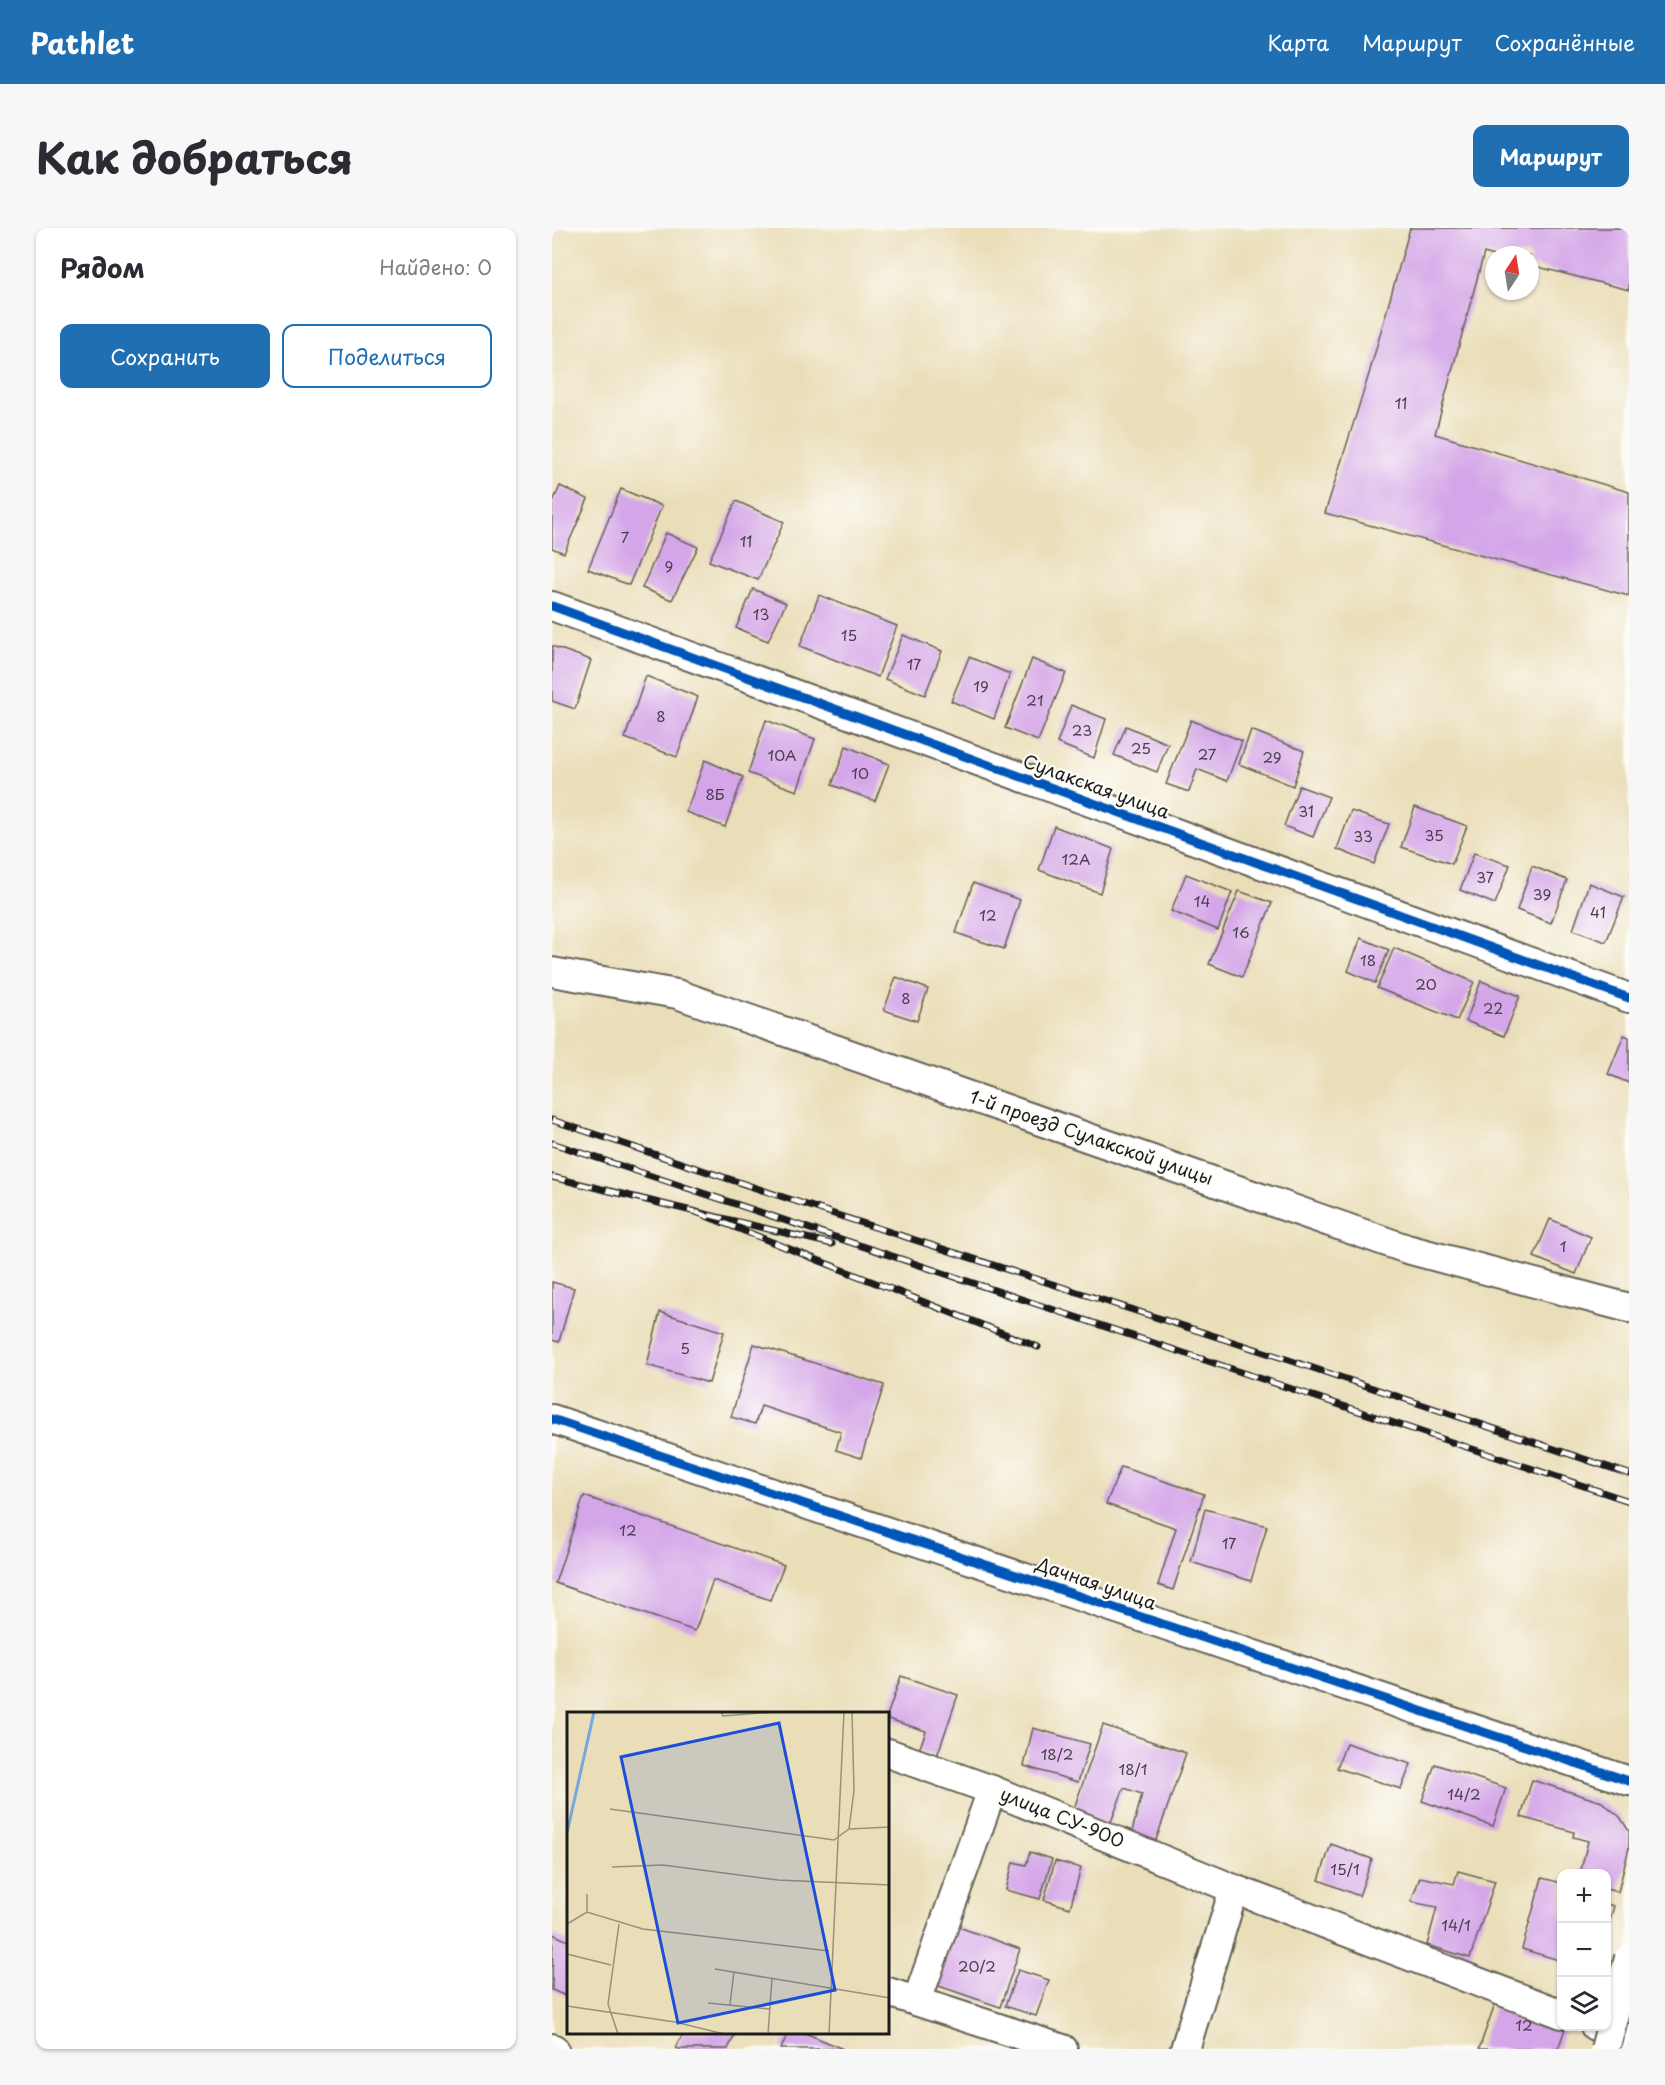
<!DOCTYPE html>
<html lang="ru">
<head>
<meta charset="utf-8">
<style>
	:root { --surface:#fff; --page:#f7f7f7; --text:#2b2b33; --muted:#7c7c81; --line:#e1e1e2; --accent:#1f6fb2 }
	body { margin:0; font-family:"Playpen Sans",sans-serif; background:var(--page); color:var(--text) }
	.controls { position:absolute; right:18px; bottom:18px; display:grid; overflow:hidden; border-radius:12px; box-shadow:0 2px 4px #0004 }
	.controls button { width:54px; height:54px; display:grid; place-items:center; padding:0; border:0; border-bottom:2px solid var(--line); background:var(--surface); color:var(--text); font:30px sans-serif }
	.compass { position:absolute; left:933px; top:18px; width:54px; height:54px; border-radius:50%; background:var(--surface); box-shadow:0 2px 4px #0004; rotate:12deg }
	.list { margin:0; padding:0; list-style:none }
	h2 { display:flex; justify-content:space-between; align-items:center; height:78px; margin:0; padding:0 24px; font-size:26px }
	h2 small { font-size:20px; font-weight:400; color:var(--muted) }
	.actions { display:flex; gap:12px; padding:18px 24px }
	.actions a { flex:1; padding:14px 0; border:2px solid var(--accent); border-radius:12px; text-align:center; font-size:21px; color:var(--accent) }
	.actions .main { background:var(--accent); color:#fff }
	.icon { flex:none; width:33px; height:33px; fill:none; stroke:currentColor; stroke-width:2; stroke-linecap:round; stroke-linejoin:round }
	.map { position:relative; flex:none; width:1077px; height:1821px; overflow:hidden; border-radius:12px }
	header { display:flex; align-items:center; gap:36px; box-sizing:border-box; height:84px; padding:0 30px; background:var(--accent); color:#fff }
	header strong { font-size:28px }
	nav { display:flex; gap:33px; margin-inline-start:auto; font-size:21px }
	.intro { display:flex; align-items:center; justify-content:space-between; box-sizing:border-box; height:144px; padding:0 36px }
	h1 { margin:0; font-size:42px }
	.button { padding:15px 27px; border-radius:12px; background:var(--accent); color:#fff; font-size:21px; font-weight:700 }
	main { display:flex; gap:36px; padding:0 36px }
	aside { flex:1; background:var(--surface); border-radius:12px; box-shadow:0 2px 4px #0004 }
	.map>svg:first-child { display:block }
</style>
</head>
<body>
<header>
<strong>Pathlet</strong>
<nav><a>Карта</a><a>Маршрут</a><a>Сохранённые</a></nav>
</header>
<div class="intro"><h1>Как добраться</h1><a class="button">Маршрут</a></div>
<main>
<aside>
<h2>Рядом<small>Найдено: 0</small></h2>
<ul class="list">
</ul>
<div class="actions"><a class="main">Сохранить</a><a>Поделиться</a></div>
</aside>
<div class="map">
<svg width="1077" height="1821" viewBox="0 0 1077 1821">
	<rect width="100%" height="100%" fill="#fdfcf7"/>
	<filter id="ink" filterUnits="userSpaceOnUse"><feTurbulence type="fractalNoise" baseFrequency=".0167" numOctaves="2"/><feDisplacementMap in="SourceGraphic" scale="12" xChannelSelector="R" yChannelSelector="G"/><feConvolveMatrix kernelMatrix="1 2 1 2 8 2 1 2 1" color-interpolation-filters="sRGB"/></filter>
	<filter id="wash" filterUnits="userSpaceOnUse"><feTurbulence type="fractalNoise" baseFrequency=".008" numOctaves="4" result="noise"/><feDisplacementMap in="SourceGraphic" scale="24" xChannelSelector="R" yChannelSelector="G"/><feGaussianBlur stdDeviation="1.35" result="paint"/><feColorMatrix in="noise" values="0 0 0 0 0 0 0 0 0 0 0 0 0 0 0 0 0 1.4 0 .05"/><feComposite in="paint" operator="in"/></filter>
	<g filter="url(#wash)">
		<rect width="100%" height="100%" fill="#eadeb9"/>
		<g id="blocks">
			<g fill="#d4a5e8">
				<polygon points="858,0 1077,0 1077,62 978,37 978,27 942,28 932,25 883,206 1077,264 1077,368 773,285 817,146"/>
				<polygon points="8,258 36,271 12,325 0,320 0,276"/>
				<polygon points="69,261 110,278 77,357 36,341"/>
				<polygon points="184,273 232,294 206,352 157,333"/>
				<polygon points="114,305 146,319 120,372 90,360"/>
				<polygon points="201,361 234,375 216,413 184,400"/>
				<polygon points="267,367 345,398 326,449 248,418"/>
				<polygon points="351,407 390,423 373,467 333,451"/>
				<polygon points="0,418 39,432 23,481 0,473"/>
				<polygon points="417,429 458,446 442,491 399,473"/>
				<polygon points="480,431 514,445 486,513 453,500"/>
				<polygon points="94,448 146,469 125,529 73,510"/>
				<polygon points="519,477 554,491 542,530 505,515"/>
				<polygon points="214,492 263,511 245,563 196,545"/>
				<polygon points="639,492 690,513 675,553 645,541 637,564 614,556"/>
				<polygon points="574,498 616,516 605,544 562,527"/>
				<polygon points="699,502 752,523 741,558 687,536"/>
				<polygon points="294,518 337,536 323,573 280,557"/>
				<polygon points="153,532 191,549 173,599 134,584"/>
				<polygon points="747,558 777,569 761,609 732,598"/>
				<polygon points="863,579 915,598 900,636 849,619"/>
				<polygon points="799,583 837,596 822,636 785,621"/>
				<polygon points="502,598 561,621 548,665 487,642"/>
				<polygon points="922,625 958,637 943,676 908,662"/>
				<polygon points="980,638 1015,652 999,695 965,682"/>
				<polygon points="634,646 680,664 666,702 619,683"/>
				<polygon points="421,655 468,672 452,721 404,705"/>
				<polygon points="1037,655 1072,669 1054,714 1021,702"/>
				<polygon points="687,663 720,675 690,749 657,736"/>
				<polygon points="809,710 837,722 823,755 796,743"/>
				<polygon points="842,720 922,754 905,792 825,760"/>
				<polygon points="344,749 376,761 365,793 332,782"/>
				<polygon points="929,753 968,768 952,808 914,793"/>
				<polygon points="1072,807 1077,809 1077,855 1056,846"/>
				<polygon points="998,991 1039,1009 1024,1046 982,1029"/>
				<polygon points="0,1054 22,1060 7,1114 0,1112"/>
				<polygon points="108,1084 172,1104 157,1155 95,1137"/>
				<polygon points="202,1116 332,1157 309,1230 284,1222 289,1204 209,1178 203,1196 179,1189"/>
				<polygon points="569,1239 652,1266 621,1362 606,1357 624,1300 554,1276"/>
				<polygon points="32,1268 232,1337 218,1372 161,1352 143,1403 3,1355"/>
				<polygon points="653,1281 715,1298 699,1353 639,1334"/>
				<polygon points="349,1448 406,1467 385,1528 367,1522 374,1503 336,1491 336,1485"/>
				<polygon points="551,1497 634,1525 603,1615 579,1607 590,1566 572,1560 557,1599 520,1586"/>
				<polygon points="481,1500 538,1516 526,1554 472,1538"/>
				<polygon points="794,1515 859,1536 849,1561 785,1540"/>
				<polygon points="883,1536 954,1560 941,1598 870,1573"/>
				<polygon points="980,1552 1050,1574 1068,1589 1077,1603 1077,1620 1066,1664 1054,1661 1054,1646 1028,1646 1036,1613 1021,1609 1022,1604 969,1589"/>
				<polygon points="779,1616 820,1631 807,1668 767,1652"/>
				<polygon points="478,1624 500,1631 488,1671 454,1662 461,1634 474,1637"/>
				<polygon points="503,1633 529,1640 518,1680 492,1672"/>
				<polygon points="906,1643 943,1653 918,1730 875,1717 885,1679 859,1674 868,1649 902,1656"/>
				<polygon points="990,1650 1010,1655 1010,1733 970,1721"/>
				<polygon points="1054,1676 1062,1678 1055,1703 1054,1703"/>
				<polygon points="404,1698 468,1721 448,1779 381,1756"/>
				<polygon points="1,1706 16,1713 16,1769 0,1762"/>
				<polygon points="466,1742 497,1752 484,1788 453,1778"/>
				<polygon points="944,1773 1014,1798 1006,1821 927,1821"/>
				<polygon points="132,1804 184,1804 176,1821 127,1821 124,1820"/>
				<polygon points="236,1804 251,1804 291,1821 229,1821"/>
			</g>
		</g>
	</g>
	<g filter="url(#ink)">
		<use href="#blocks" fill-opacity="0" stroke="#646053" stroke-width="1.5"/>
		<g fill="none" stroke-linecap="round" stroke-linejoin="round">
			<g stroke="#646053" stroke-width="32">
				<g id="minor">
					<polyline points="0,378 1077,770"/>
					<polyline points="0,744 125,766 855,1021 1077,1080"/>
					<polyline points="0,1191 1077,1553"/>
					<polyline points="336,1525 440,1562 682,1661 1010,1786"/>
					<polyline points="336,1764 511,1821"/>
					<polyline points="365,1773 440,1562"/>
					<polyline points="1043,1798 1077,1811"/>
					<polyline points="0,1820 2,1821"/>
					<polyline points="633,1821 682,1661"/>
				</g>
			</g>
			<use href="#minor" stroke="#fff" stroke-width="28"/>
			<g stroke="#1c1c1c" stroke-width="7">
				<g id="rail">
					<polyline points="0,892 282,986 737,1132 1077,1246"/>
					<polyline points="0,915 1077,1273"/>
					<polyline points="0,949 144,984"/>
					<polyline points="280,1016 144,984 486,1119"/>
				</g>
			</g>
			<use href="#rail" stroke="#fdfcf7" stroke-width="4.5" stroke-dasharray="14" stroke-linecap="butt"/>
			<g stroke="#646053" stroke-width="32" stroke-linecap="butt">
				<polyline id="minor-bridge" points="1053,1821 1077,1730"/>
			</g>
			<use href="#minor-bridge" stroke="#fff" stroke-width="28"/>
			<g stroke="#fdfcf7" stroke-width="13">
				<g id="cycleway">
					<polyline points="0,378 1077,770"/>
					<polyline points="0,1191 1077,1553"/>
				</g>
			</g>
			<use href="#cycleway" stroke="#0057b8" stroke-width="9"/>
		</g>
	</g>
	<g text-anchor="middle" stroke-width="4.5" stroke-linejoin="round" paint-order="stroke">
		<g font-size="15" fill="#4a3e4f">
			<text x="849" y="181">11</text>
			<text x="73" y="315">7</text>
			<text x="194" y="319">11</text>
			<text x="117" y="344">9</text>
			<text x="209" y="392">13</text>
			<text x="297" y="413">15</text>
			<text x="362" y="442">17</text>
			<text x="429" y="464">19</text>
			<text x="483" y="478">21</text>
			<text x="109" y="494">8</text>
			<text x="530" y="508">23</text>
			<text x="589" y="526">25</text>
			<text x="655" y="532">27</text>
			<text x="230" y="533">10А</text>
			<text x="720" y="535">29</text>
			<text x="308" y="551">10</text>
			<text x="163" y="572">8Б</text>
			<text x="754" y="589">31</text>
			<text x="882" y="613">35</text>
			<text x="811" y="614">33</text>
			<text x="524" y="637">12А</text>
			<text x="933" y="655">37</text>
			<text x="990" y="672">39</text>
			<text x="650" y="679">14</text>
			<text x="1046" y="690">41</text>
			<text x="436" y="693">12</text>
			<text x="689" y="710">16</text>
			<text x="816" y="738">18</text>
			<text x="874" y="762">20</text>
			<text x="354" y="776">8</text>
			<text x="941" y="786">22</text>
			<text x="1011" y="1024">1</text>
			<text x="133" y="1126">5</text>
			<text x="76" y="1308">12</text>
			<text x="677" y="1321">17</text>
			<text x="505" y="1532">18/2</text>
			<text x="581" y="1547">18/1</text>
			<text x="912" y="1572">14/2</text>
			<text x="793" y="1647">15/1</text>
			<text x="904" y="1703">14/1</text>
			<text x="425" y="1744">20/2</text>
			<text x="972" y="1803">12</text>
		</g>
		<g font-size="18" fill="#1c1c1c" stroke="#fdfcf7">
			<text transform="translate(544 559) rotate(20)" y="6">Сулакская улица</text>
			<text transform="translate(539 910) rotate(19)" y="6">1-й проезд Сулакской улицы</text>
			<text transform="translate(544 1356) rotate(19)" y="6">Дачная улица</text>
			<text transform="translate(510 1590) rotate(22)" y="6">улица СУ-900</text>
		</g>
	</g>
	<g transform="translate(15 1484)">
		<rect width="322" height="322" fill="#eadeb9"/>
		<path fill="none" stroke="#74a6e0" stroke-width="3" d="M0 121 27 0"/>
		<path fill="none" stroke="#98907a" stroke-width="1.5" d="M154 0 156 4 208 0M43 97 267 128 282 117 323 115M282 117 287 79 285 0M45 155 96 153 211 168 323 173M20 182V200M0 212 20 200 76 217 262 239M0 242 44 253M148 257 323 286M141 291 203 297M163 293 167 259M0 294 108 310 157 322M51 322 41 292 52 212M201 322 205 266M262 322 277 0"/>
		<path fill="#1d4ed8" fill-opacity="0.15" stroke="#1d4ed8" stroke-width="3" d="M212 11 268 278 111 311 54 45Z"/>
		<rect width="322" height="322" fill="none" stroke="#1c1c1c" stroke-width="3"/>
	</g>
</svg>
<div class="controls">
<button>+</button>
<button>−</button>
<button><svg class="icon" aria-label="layers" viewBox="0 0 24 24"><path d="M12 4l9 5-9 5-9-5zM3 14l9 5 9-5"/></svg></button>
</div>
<svg class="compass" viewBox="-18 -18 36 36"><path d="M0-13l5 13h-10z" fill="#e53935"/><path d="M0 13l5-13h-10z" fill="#7c7c81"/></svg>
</div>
</main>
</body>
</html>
